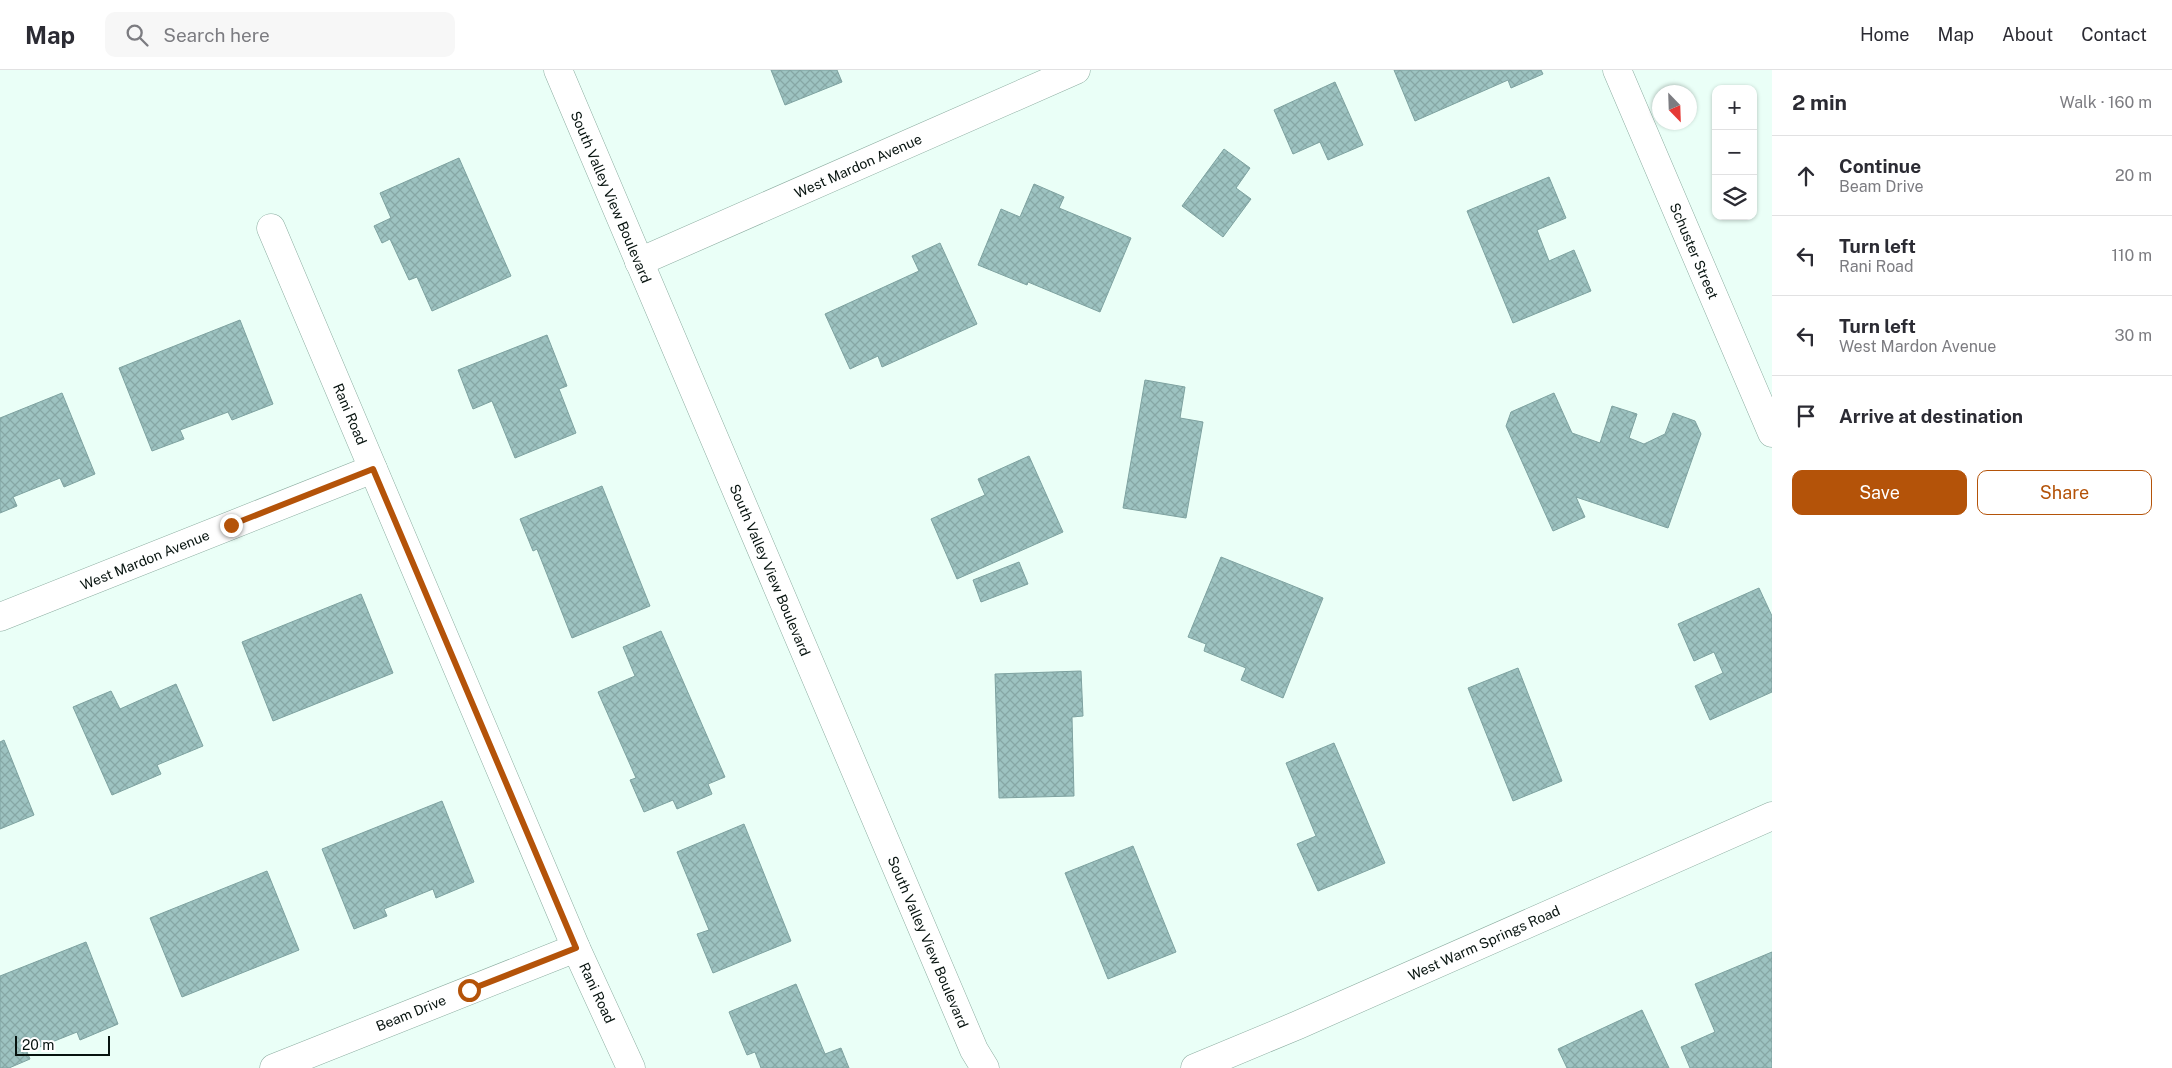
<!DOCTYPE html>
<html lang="en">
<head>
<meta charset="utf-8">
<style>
	:root { --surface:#fff; --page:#f7f7f7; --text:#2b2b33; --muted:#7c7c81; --line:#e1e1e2; --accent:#b45309 }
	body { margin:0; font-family:"Public Sans",sans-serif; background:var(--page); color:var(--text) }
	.controls { position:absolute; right:15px; top:15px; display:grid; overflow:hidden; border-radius:10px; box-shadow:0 1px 4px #0004 }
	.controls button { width:45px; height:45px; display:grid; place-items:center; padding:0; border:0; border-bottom:1px solid var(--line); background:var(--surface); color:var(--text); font:25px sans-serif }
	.compass { position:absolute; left:1652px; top:15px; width:45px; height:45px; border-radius:50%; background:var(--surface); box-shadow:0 1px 4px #0004; rotate:157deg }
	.scale { position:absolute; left:15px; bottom:12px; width:95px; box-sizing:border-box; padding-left:5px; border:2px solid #07130f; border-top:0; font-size:14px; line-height:18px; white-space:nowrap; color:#07130f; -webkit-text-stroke:4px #fff; paint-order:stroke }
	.stop { position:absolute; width:15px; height:15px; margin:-11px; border:4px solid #b45309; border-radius:50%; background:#fff }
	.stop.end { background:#b45309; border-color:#fff; box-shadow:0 1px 5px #0008 }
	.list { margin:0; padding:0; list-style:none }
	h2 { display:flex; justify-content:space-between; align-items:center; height:65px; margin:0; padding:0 20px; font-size:21px }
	h2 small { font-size:16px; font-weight:400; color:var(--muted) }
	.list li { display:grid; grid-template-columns:32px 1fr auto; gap:15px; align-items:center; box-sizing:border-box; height:80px; padding:0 20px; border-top:1px solid var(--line) }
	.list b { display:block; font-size:19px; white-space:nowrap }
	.list p { margin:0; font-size:16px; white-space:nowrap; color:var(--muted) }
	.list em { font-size:16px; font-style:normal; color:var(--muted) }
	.actions { display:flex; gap:10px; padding:15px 20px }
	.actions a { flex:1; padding:11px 0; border:1px solid var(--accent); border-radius:10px; text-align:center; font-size:18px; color:var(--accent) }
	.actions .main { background:var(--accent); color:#fff }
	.icon { flex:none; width:28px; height:28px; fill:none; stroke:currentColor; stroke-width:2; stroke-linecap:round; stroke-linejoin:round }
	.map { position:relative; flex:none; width:1772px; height:998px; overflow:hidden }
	header { display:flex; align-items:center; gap:30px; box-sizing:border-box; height:70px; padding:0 25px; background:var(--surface); border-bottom:1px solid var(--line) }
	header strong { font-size:24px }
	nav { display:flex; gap:28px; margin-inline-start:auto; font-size:18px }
	.search { width:350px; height:45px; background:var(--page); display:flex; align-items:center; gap:12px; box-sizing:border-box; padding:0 18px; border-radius:10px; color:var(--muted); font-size:19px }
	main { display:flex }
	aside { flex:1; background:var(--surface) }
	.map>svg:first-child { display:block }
</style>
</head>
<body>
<header>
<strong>Map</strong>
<div class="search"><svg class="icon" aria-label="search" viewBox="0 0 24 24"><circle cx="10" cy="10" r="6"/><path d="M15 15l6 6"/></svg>Search here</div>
<nav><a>Home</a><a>Map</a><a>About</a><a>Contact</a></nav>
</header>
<main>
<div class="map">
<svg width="1772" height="998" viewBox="0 0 1772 998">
	<defs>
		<pattern id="building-cross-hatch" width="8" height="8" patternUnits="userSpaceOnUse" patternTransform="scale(1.25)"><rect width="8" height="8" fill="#9dc3c1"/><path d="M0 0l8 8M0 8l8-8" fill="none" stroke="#86a7a5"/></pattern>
	</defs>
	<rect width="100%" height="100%" fill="#eafff7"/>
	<g fill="url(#building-cross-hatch)" stroke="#7ea2a0">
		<polygon points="771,0 837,0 842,12 785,35"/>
		<polygon points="1394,0 1541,0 1543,4 1511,18 1508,10 1415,51"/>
		<polygon points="1335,12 1363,75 1328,90 1320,72 1293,84 1274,40"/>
		<polygon points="1224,79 1250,98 1236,118 1251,129 1223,167 1182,136"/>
		<polygon points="459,88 511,206 432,241 417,207 409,210 390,169 382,173 374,156 391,148 380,123"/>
		<polygon points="1549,107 1566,148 1537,160 1549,191 1574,180 1591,221 1513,253 1467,141"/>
		<polygon points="1034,114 1064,127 1059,138 1131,168 1100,242 1028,212 1027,215 978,195 1001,139 1020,147"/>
		<polygon points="940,173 977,254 882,297 878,286 850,299 825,244 919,201 912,186"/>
		<polygon points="240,250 273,334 232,350 228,342 180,360 184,369 152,381 119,298"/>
		<polygon points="547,265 567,316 559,319 576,363 515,388 492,331 473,339 458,300"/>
		<polygon points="1145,310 1185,317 1180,348 1203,352 1186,448 1123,438"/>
		<polygon points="62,323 95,404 64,417 60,408 13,427 17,436 0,443 0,348"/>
		<polygon points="1554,323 1572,363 1600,373 1612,336 1637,344 1629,368 1644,374 1665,364 1673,343 1695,351 1701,364 1668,458 1576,427 1585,447 1553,461 1506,356 1511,342"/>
		<polygon points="1029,386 1063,462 957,509 931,449 985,425 978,409"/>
		<polygon points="602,416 650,536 572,568 537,479 533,481 520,449"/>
		<polygon points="1221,487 1323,528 1283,628 1241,610 1246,598 1204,581 1206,574 1188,567"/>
		<polygon points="1019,492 1028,514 981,532 973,510"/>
		<polygon points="1759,518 1772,546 1772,622 1710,650 1695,616 1723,603 1714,582 1694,591 1678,554"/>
		<polygon points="361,524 393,603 273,651 242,572"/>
		<polygon points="661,561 725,707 708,714 712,724 677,739 673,730 644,742 630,710 636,708 598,622 635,606 623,577"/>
		<polygon points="1518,598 1562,711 1513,731 1468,618"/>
		<polygon points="1081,601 1083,646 1072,647 1074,726 999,728 995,604"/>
		<polygon points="176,614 203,676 157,695 161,704 112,725 73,637 111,621 120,639"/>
		<polygon points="4,670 34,745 0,759 0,672"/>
		<polygon points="1334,673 1385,793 1318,821 1297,774 1316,766 1286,693"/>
		<polygon points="442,731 474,812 436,828 433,819 384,839 387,846 354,859 322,779"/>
		<polygon points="744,754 791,871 713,903 697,864 709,860 677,782"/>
		<polygon points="1133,776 1176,882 1108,909 1065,803"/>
		<polygon points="267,801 299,880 182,927 150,848"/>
		<polygon points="86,872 118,954 80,970 77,962 27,982 30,989 9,998 0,998 0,906"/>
		<polygon points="1772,882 1772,998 1690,998 1681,977 1715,962 1695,914"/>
		<polygon points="796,914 825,984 841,978 849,998 761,998 755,982 747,985 729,942"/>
		<polygon points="1642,940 1669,998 1567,998 1558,979"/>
	</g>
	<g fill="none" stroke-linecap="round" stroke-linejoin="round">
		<g stroke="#8cada1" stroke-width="29">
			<g id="minor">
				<polyline points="1617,0 1772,363"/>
				<polyline points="271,158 576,878 631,998"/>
				<polyline points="639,192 1076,0"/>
				<polyline points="0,547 373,399"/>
				<polyline points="274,998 576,878"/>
			</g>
		</g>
		<g stroke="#8cada1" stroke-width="29">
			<g id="secondary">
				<polyline points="558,0 974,980 985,998"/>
				<polyline points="1195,998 1298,955 1772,746"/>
			</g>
		</g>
		<use href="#minor" stroke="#fff" stroke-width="28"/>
		<use href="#secondary" stroke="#fff" stroke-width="28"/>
	</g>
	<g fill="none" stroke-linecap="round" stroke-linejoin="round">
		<polyline stroke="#b45309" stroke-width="6" points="231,455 373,399 576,878 469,920"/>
	</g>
	<g text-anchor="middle" stroke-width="4" stroke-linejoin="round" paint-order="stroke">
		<g font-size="14" fill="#07130f" stroke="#fff">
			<text transform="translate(858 96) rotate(-24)" y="5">West Mardon Avenue</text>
			<text transform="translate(611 127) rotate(67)" y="5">South Valley View Boulevard</text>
			<text transform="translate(1694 181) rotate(67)" y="5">Schuster Street</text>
			<text transform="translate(350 344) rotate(67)" y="5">Rani Road</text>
			<text transform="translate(145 490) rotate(-22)" y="5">West Mardon Avenue</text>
			<text transform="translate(770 500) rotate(67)" y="5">South Valley View Boulevard</text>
			<text transform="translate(928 872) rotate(67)" y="5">South Valley View Boulevard</text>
			<text transform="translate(1484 873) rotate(-24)" y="5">West Warm Springs Road</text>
			<text transform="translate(597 923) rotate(65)" y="5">Rani Road</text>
			<text transform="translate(411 943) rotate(-22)" y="5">Beam Drive</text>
		</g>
	</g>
</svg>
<div class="controls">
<button>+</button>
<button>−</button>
<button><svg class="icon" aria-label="layers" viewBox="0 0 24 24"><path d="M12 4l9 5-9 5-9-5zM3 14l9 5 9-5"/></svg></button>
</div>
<svg class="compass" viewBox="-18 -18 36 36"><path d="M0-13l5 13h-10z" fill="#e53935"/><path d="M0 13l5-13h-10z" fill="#7c7c81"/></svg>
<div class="scale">20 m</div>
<div class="stop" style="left:469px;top:920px"></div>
<div class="stop end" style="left:231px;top:455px"></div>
</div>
<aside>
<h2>2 min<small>Walk · 160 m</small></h2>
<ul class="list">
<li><svg class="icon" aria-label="ahead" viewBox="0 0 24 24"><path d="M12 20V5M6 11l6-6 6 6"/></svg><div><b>Continue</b><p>Beam Drive</p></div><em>20 m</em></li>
<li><svg class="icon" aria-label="left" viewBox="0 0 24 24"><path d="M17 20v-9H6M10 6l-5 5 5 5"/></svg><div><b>Turn left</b><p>Rani Road</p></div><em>110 m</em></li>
<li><svg class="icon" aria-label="left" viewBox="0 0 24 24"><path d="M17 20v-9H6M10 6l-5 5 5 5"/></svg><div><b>Turn left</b><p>West Mardon Avenue</p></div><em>30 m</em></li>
<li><svg class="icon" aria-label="arrive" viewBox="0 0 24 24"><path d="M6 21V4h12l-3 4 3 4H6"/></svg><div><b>Arrive at destination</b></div></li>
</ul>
<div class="actions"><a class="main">Save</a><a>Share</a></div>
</aside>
</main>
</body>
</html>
